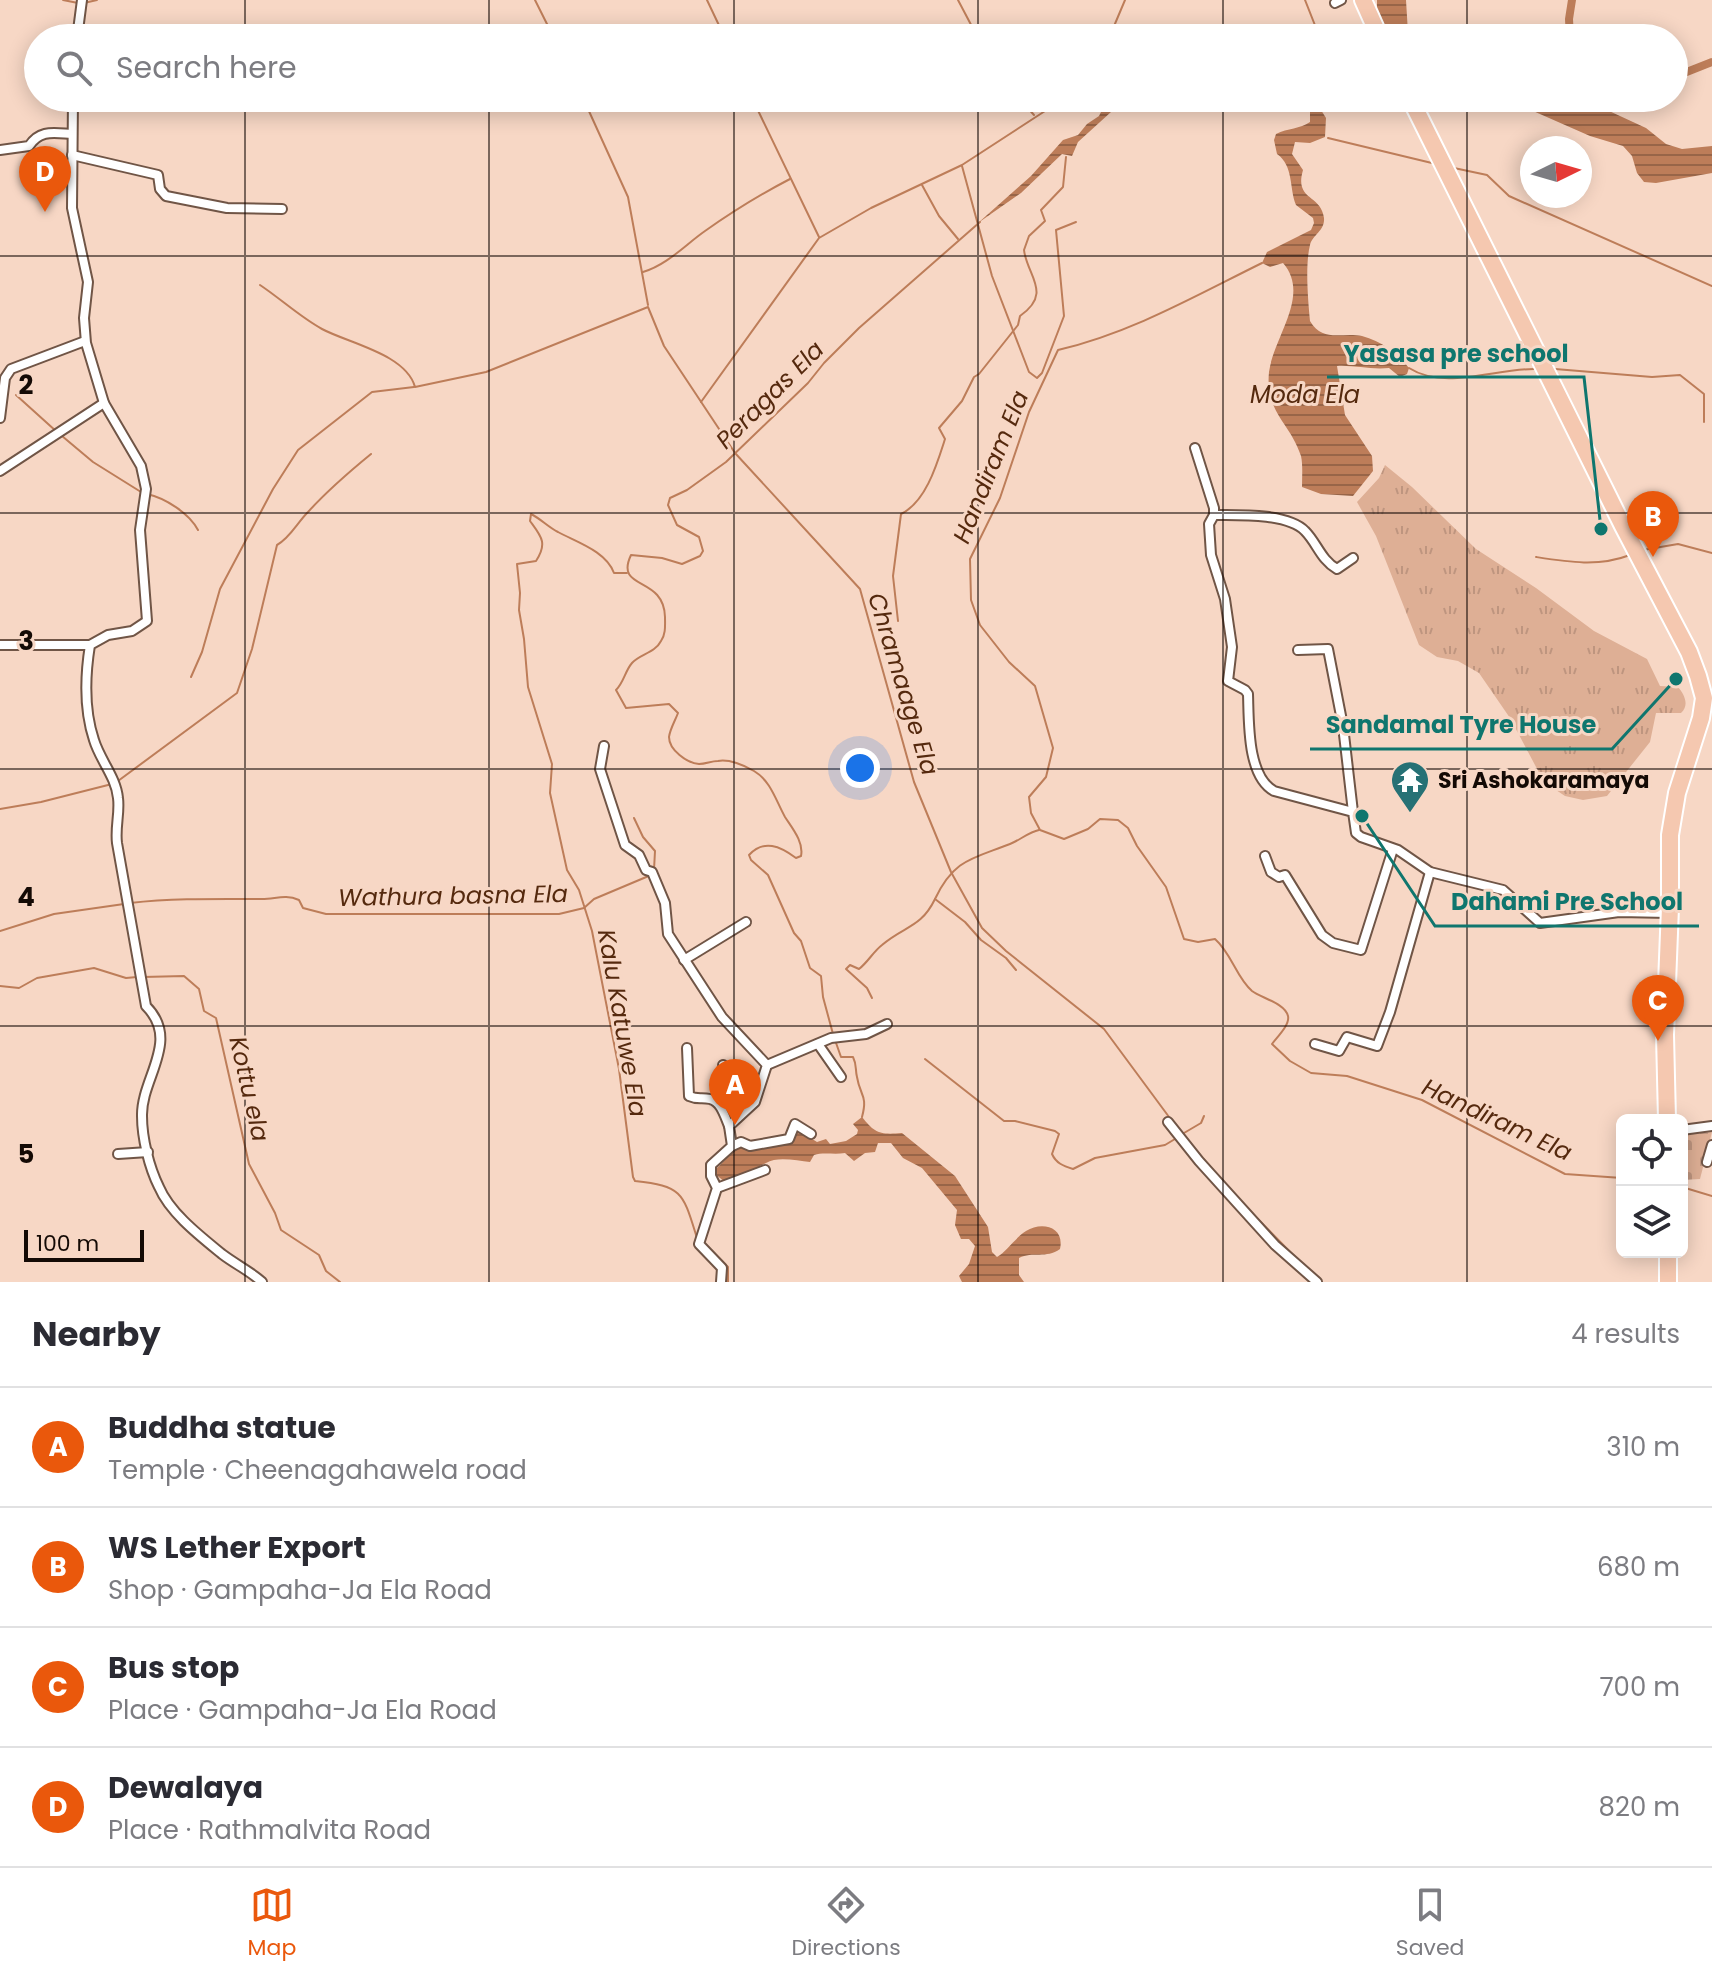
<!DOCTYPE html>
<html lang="en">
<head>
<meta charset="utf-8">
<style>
	:root { --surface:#fff; --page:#f7f7f7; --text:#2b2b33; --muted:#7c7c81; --line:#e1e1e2; --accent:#ea580c }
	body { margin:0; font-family:Poppins,sans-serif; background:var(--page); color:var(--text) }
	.controls { position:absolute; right:24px; bottom:24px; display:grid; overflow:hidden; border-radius:12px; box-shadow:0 4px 20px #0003 }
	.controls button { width:72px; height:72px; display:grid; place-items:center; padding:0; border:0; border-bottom:2px solid var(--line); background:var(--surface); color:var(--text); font:40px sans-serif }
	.compass { position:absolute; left:1520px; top:136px; width:72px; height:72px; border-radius:50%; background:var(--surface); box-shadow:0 4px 20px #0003; rotate:85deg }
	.scale { position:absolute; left:24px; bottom:20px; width:120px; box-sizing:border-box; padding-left:8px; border:4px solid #140a05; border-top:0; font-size:22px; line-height:28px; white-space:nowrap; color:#140a05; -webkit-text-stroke:6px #f7d7c5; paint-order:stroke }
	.you { position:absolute; left:860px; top:768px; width:28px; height:28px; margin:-20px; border:6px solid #fff; border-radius:50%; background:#1a73e8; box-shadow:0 0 0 12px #1a73e833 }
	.badge { display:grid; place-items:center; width:52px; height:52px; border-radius:50%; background:var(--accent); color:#fff; font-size:26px; font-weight:700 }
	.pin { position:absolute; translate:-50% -66px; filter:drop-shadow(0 2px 4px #0008) }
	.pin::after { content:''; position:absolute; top:42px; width:28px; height:24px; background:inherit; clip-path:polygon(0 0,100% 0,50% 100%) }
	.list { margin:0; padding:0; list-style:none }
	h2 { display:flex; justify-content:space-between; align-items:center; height:104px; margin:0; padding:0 32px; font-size:34px }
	h2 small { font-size:26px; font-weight:400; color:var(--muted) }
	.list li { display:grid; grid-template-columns:52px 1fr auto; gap:24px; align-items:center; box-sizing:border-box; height:120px; padding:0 32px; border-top:2px solid var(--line) }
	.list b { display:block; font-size:30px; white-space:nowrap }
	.list p { margin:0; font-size:26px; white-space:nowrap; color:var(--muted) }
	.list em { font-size:26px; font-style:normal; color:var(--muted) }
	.icon { flex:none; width:44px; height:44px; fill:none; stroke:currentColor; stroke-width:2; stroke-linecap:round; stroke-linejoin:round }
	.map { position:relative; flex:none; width:1712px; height:1282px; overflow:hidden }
	.search { position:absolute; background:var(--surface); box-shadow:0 4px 20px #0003; left:24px; right:24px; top:24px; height:88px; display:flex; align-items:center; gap:20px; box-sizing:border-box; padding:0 28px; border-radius:44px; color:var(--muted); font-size:30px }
	.sheet { height:584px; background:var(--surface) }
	nav { display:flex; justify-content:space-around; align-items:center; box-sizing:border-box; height:112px; border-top:2px solid var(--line); background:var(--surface); font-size:22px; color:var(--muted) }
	nav a { display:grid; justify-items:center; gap:4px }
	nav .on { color:var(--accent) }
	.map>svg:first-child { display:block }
</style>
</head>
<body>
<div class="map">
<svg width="1712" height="1282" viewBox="0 0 1712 1282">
	<defs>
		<pattern id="grass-tufts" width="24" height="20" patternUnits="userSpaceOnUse" patternTransform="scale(2)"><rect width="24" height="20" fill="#deaf95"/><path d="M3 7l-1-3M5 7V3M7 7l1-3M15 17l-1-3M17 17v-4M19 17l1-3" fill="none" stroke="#be957f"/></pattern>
		<pattern id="cemetery-stones" width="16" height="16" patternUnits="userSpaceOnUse" patternTransform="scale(2)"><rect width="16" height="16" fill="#deaf95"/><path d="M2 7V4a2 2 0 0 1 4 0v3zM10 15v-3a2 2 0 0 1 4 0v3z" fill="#be957f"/></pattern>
		<pattern id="water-rules" width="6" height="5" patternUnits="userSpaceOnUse" patternTransform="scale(2)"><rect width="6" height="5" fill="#bd7d59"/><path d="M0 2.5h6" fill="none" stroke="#986548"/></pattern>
	</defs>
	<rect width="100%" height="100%" fill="#f7d7c5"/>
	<path fill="url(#grass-tufts)" d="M1385 465 1412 487 1476 549 1536 588 1594 631 1647 659 1660 686 1678 687C1684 694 1690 705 1681 713H1656L1650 742 1607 796 1583 800 1565 796 1544 782 1510 718 1479 673 1458 661 1437 657 1419 645 1376 536 1357 502 1379 478Z"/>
	<polygon fill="url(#cemetery-stones)" points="1712,1132 1700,1179 1682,1180 1682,1134"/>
	<g fill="url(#water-rules)">
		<polygon points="1377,0 1406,0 1408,33 1412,38 1360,38 1377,22"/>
		<polygon points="1108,98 1130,98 1124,102 1123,108 1111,112 1078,142 1072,156 1062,154 1021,193 978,223 1031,176 1063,140 1078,135 1087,124 1099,116"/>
		<path d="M1310 98H1321V110L1326 118 1325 137 1310 143 1295 142 1292 154 1303 170C1294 201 1321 194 1324 218 1325 231 1313 234 1310 245 1305 265 1308 300 1310 321 1323 343 1341 332 1362 336 1381 341 1397 353 1409 368L1407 374 1400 377 1389 368C1371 370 1354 365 1337 366L1345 415 1372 456 1373 471 1353 496 1321 494 1302 487C1302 477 1303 465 1301 456 1290 422 1265 413 1269 372 1274 336 1311 295 1283 263L1270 267 1262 263 1267 252 1311 230 1314 223 1313 218 1296 205C1289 188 1294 166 1277 154L1274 140 1276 134C1288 128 1300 129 1310 122Z"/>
		<polygon points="1483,98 1581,98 1646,128 1666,144 1682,149 1712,146 1712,173 1656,183 1644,182 1637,173 1632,156 1623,146 1590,136 1524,107"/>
		<path d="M862 1117C875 1133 879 1135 902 1133L955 1176 988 1227 992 1252 997 1257C1007 1251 1015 1238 1026 1231 1042 1221 1065 1227 1060 1249 1046 1259 1033 1251 1019 1258V1275L1024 1282H962L959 1276 969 1264 975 1246 969 1239H961L955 1225 957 1210 922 1168 903 1158 891 1143H878L875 1152 865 1153 854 1161 845 1153C835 1155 823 1152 814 1155L810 1162C797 1161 778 1156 766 1163 752 1170 740 1177 725 1182L715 1174V1170L739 1146 785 1142 795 1128 817 1142 826 1139 830 1144 846 1141 857 1134 858 1130 853 1124Z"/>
	</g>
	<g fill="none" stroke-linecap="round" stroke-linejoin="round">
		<g stroke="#bd7d59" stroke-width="2">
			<polyline points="63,0 78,3"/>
			<polyline points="535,0 554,38"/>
			<polyline points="707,0 725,38"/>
			<polyline points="958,0 978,38"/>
			<polyline points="1305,0 1320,38"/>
			<polyline points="84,3 97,0"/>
			<polyline points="1109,38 1125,0"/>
			<polyline points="583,98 628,197 648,305"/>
			<polyline points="752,98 819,237"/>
			<polyline points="1019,98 1034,115"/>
			<polyline points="1030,110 1036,98"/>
			<polyline points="1328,138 1436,164"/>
			<polyline points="962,166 992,276 1029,372 1037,378 1042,373 1064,316 1056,230 1076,222"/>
			<polyline points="1454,168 1487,175 1509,196 1712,286"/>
			<polyline points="922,185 939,216 958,239"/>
			<path d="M1262 263C1195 296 1131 333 1058 350L1029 412 1000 498 970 559 971 600 980 625 1009 662 1035 686 1053 748 1046 777 1029 797 1031 813 1040 830 1064 839 1088 829 1100 819 1118 820 1128 828 1137 846 1166 887 1184 939 1198 942 1215 939C1232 954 1236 977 1252 991 1261 998 1285 1003 1288 1016 1290 1025 1277 1037 1272 1044L1290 1061 1311 1073 1347 1076 1422 1100 1565 1174 1622 1178"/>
			<path d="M643 272C667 265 685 245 705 231 732 212 761 194 790 179"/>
			<path d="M260 285C281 299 300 317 322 329 348 343 406 354 415 387L486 372 648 307 664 346 735 453 860 589 914 782 951 872 982 928 1006 951 1104 1029 1172 1121"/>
			<path d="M1409 368C1445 391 1496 368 1536 369"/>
			<polyline points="1555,369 1652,377 1680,375 1704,394 1704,422"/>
			<polyline points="16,395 57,432"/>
			<polyline points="701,402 819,238 871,208 962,165 1065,98"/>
			<polyline points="62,436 93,462 141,492"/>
			<path d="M147 494C165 498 189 513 198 530"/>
			<polyline points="1643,550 1678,544 1712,553"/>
			<path d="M1536 557C1568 562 1599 567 1630 555"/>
			<path d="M627 573H614C606 551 576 542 558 532 548 527 541 519 531 514L530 521C541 536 548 543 536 561L517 564 520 593 519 610 524 639 528 687 552 764 550 793 567 870 579 890 592 931 619 1069 633 1177 635 1181C683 1186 683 1193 697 1238"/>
			<path d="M898 621 893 576 901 514C926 502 937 464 945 439L939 428 962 401 974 377 979 374 1018 325 1020 316C1053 293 1027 276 1024 250L1029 236 1045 221 1041 210 1063 187 1066 157"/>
			<polyline points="191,677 202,652 220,589 273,489 298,450 372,392 414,387"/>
			<path d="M118 781 237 693 252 649 277 545C290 538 297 523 308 512 327 491 349 472 371 454"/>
			<polyline points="0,809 41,802 112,784"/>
			<polyline points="634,818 643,837 655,851 654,870"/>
			<path d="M130 903C175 898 218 899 262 899 276 899 285 894 299 900L303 908 326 914H559L584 908 594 899 651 875"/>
			<polyline points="0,931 54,914 124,904"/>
			<path d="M1016 970 1006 958 981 940 965 922 935 899C954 859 972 859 1010 844 1020 840 1029 832 1039 830"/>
			<polyline points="143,977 184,976 199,989 204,1011 216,1018 249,1164 275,1213 281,1230 319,1255 326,1271 340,1282"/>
			<polyline points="0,986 19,988 37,978 94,968 126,978 137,977"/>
			<path d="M872 998 867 988 846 969 850 965 859 969C868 962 873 952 882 945 904 926 921 928 935 899"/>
			<path d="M833 1034 823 997 821 976 810 968 801 941 794 933 768 875 751 860 749 855C764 839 780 846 796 858L801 856C804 842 792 828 785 817 776 801 771 781 754 771 744 765 729 759 718 761 711 761 706 764 699 764 687 763 669 750 669 737 670 729 675 721 678 713L669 704 626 708 616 690C624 682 625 671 632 663 640 654 655 653 661 641 666 634 665 625 665 617 664 575 614 591 631 555L662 558 682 564 700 556 703 551 699 537 677 525 668 505 670 498 687 490 726 462 808 383 824 363 859 328 980 222"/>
			<path d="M835 1040 841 1057H853C857 1065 855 1069 857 1077 860 1096 868 1095 862 1117"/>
			<path d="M925 1059 1004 1121H1015L1055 1131 1059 1134 1052 1154C1056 1163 1063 1166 1073 1169L1095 1158 1165 1145 1175 1139"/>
			<polyline points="1184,1133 1201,1123 1204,1116"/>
			<polyline points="1194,1148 1213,1170"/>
			<polyline points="1682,1187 1712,1196"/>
			<polyline points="1247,1208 1298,1260"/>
			<polyline points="711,1250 728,1267 728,1282"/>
		</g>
		<g stroke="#bd7d59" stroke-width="8">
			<polyline points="1570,38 1569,19 1572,0"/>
			<polyline points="1674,77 1712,62"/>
		</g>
		<g stroke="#705546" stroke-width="12">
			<g id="street">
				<polyline points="1335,3 1341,0"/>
				<polyline points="77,38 82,0"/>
				<path d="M73 98 72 208 88 282 84 318 86 343 104 403 141 466 146 489 140 530 147 621 132 631 108 635 90 645C85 676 84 710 94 740 100 760 116 777 118 798 120 813 115 827 117 843L146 1006C181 1041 141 1078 142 1116 142 1138 149 1167 159 1187 170 1213 200 1236 222 1254 235 1264 250 1271 262 1282"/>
				<path d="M0 150 29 146C40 129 54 133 72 134"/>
				<polyline points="72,155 158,175 160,189 166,196 227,208 282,209"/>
				<polyline points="0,418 5,378 11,369 85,341"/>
				<path d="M1195 448 1214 508V515L1209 524 1211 555 1225 599 1232 647 1228 681 1245 690 1248 694C1249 722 1247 776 1274 791L1353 812 1356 833 1361 837 1398 850 1430 872 1503 890 1540 923 1619 912 1669 913"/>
				<polyline points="0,471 104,403"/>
				<path d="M1214 515C1238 515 1288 513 1305 531 1317 543 1321 560 1337 569L1353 558"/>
				<polyline points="0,645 90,645"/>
				<polyline points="1298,650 1328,649 1343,726 1353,812"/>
				<polyline points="604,746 600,769 625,845 639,855 646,870 652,872 665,903 668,934 722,1017 767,1065 755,1102 729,1126 732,1146 711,1165 711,1176 717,1188 699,1244 722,1268 721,1282"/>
				<polyline points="1265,856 1271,872 1279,877 1285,875 1322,935 1333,943 1361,950 1393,849"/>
				<polyline points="684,960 746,922"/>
				<polyline points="818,1044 841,1077"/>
				<polyline points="1315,1044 1339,1051 1347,1037 1377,1046 1390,1012 1430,872"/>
				<path d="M687 1048 689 1096C698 1100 701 1097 710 1099 721 1101 725 1117 729 1126"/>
				<polyline points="723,1065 737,1118"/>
				<polyline points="767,1065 831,1038 866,1034 887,1024"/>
				<polyline points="1168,1122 1199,1161 1275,1245 1317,1282"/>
				<polyline points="1682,1130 1712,1126"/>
				<polyline points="732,1146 741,1142 750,1146 789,1139 795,1124 811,1134"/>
				<polyline points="118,1154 148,1152"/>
				<polyline points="1707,1162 1712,1145"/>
				<polyline points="717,1188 765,1170"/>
			</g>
		</g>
		<g stroke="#fff" stroke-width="20">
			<g id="highway">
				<polyline points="1363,0 1380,38"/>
				<polyline points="1410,98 1623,526 1689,652 1698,676 1704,698 1701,718 1677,793 1670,835 1670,907 1665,1035 1667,1120"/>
				<polyline points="1668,1282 1668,1252"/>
			</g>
		</g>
		<use href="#street" stroke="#fff" stroke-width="8"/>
		<use href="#highway" stroke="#f5c8b0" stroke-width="16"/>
	</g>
	<path fill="none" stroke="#140a05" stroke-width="2" stroke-opacity="0.55" d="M245 0V38M489 0V38M734 0V38M978 0V38M1223 0V38M1467 0V38M245 98V1282M489 98V1282M734 98V1282M978 98V1282M1223 98V1282M1467 98V1282M0 256H1712M0 513H1712M0 769H1712M0 1026H1712"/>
	<defs>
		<g id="temple-pin" transform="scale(2)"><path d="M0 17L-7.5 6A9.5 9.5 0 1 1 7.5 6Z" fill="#267175" stroke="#f7d7c5"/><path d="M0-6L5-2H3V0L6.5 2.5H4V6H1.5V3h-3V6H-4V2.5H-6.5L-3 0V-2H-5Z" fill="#fff"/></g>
	</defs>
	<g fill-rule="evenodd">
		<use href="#temple-pin" x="1410" y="780"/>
	</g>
	<g text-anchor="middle" stroke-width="6" stroke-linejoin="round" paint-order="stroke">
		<g font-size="22" font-weight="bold" fill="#140a05" stroke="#f7d7c5" text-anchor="start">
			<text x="1438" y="788">Sri Ashokaramaya</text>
		</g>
		<g font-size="24" font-style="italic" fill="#55290e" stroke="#f7d7c5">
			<text transform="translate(770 395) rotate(-45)" y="8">Peragas Ela</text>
			<text x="1305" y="403">Moda Ela</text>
			<text transform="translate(991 467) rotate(-68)" y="8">Handiram Ela</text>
			<text transform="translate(903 684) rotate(73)" y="8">Chramaage Ela</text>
			<text transform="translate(453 896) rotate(-1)" y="8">Wathura basna Ela</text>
			<text transform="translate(622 1023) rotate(80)" y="8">Kalu Katuwe Ela</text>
			<text transform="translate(249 1089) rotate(77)" y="8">Kottu ela</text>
			<text transform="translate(1497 1120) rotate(25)" y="8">Handiram Ela</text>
		</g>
	</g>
	<g font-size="26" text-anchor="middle" font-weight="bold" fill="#140a05" stroke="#f7d7c5" stroke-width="6" stroke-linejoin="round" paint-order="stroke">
		<text x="26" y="394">2</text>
		<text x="26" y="650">3</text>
		<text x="26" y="906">4</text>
		<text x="26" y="1163">5</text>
	</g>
	<path fill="none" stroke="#0f766e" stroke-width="3" d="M1601 529L1584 377H1327M1676 679L1612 749H1310M1362 816L1435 926H1699"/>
	<g fill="#0f766e" stroke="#f7d7c5" stroke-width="3">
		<circle cx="1601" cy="529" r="8"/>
		<circle cx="1676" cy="679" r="8"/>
		<circle cx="1362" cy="816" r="8"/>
	</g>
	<g font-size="24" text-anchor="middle" font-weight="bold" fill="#0f766e" stroke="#f7d7c5" stroke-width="6" stroke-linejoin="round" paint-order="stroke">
		<text x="1456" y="362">Yasasa pre school</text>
		<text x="1461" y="733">Sandamal Tyre House</text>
		<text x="1567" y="910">Dahami Pre School</text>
	</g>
</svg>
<div class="controls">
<button><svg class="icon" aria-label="locate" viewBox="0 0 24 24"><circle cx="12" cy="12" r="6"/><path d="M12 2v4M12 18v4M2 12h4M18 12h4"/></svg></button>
<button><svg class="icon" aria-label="layers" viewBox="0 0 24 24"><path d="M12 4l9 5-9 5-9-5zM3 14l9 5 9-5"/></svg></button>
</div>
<svg class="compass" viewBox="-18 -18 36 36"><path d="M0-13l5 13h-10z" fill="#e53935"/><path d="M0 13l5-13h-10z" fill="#7c7c81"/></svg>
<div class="scale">100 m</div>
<div class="you"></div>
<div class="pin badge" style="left:735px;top:1125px">A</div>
<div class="pin badge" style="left:1653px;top:557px">B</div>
<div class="pin badge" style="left:1658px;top:1041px">C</div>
<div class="pin badge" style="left:45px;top:212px">D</div>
<div class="search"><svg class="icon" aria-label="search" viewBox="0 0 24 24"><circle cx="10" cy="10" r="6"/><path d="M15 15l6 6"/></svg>Search here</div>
</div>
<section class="sheet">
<h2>Nearby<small>4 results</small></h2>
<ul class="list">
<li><span class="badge">A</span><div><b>Buddha statue</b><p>Temple · Cheenagahawela road</p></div><em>310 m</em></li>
<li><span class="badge">B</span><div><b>WS Lether Export</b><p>Shop · Gampaha-Ja Ela Road</p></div><em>680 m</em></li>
<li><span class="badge">C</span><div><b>Bus stop</b><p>Place · Gampaha-Ja Ela Road</p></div><em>700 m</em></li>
<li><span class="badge">D</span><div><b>Dewalaya</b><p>Place · Rathmalvita Road</p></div><em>820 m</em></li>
</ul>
</section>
<nav>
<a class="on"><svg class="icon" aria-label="map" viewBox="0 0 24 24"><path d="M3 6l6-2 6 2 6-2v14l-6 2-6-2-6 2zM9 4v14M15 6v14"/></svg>Map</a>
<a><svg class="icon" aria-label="directions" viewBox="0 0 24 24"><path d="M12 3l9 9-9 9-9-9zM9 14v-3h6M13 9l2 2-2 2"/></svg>Directions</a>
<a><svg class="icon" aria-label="saved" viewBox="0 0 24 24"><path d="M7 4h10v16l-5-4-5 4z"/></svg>Saved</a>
</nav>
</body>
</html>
